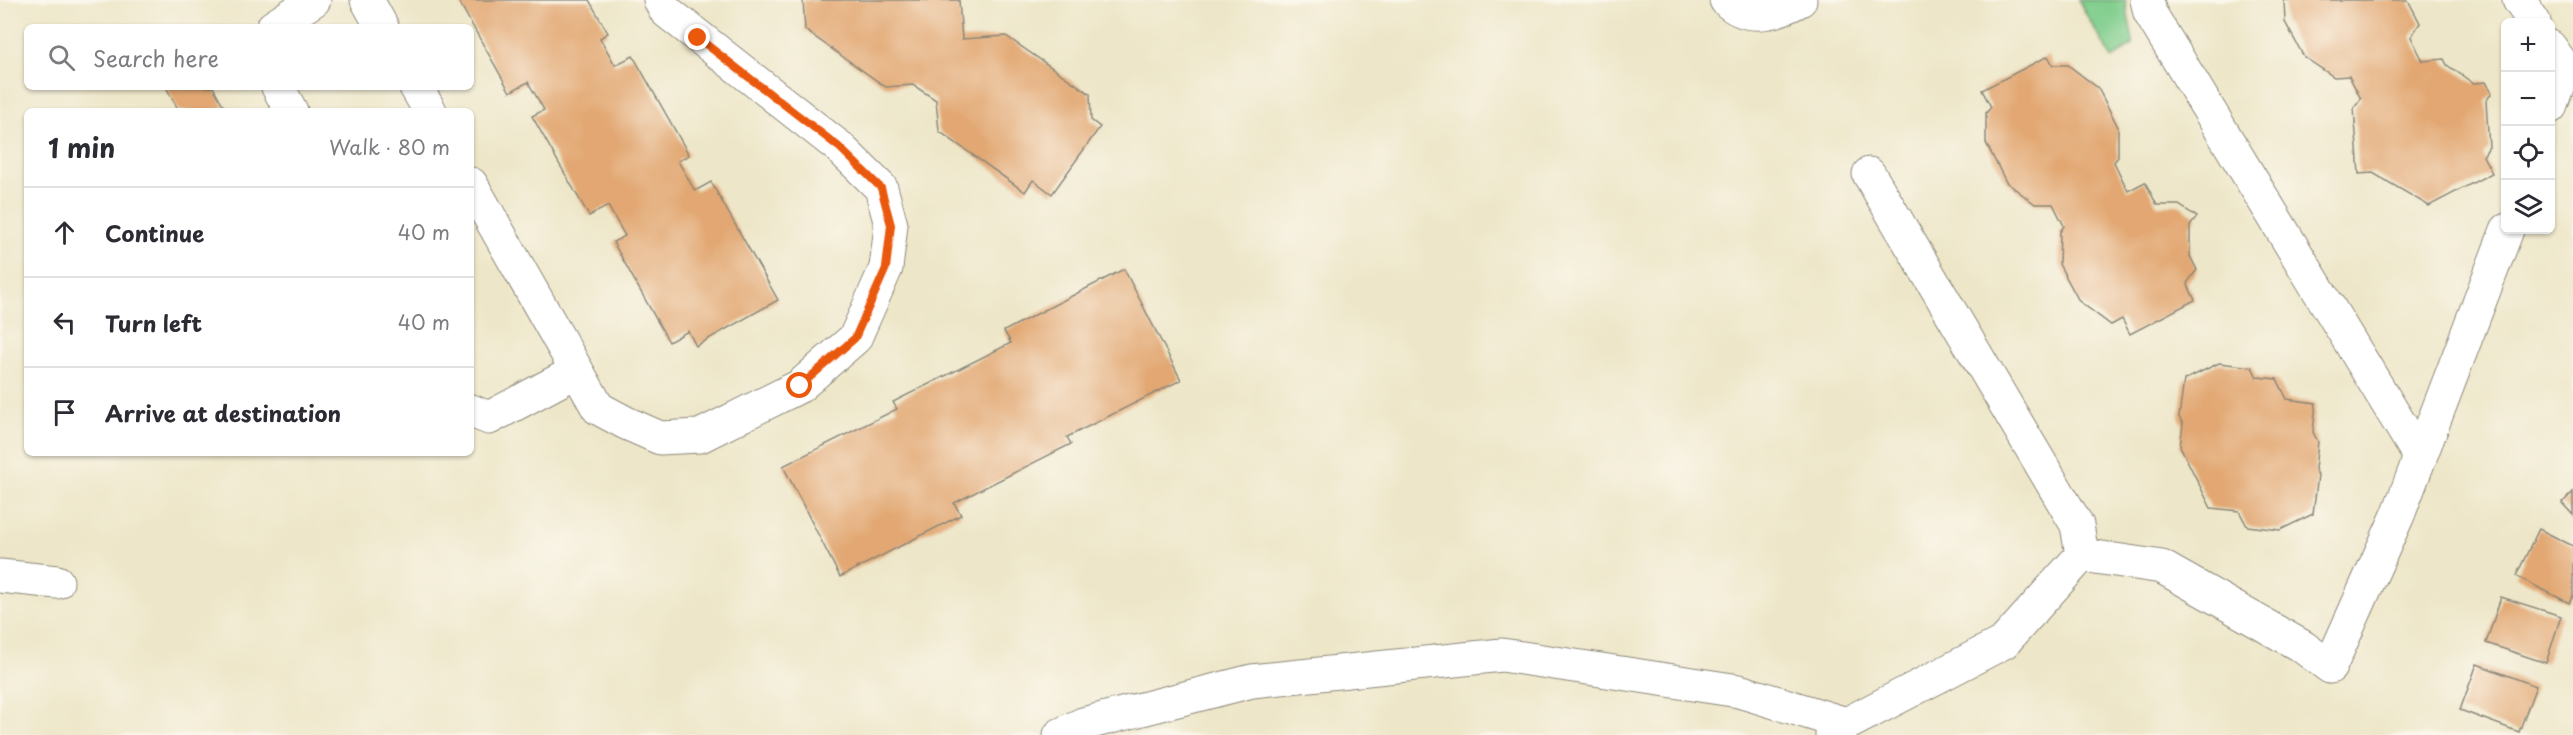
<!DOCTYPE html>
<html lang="en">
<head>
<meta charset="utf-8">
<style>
	:root { --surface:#fff; --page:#f2f2f3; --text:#2b2b33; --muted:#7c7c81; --line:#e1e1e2 }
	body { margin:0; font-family:"Playpen Sans",sans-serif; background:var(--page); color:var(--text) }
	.controls { position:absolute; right:18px; top:18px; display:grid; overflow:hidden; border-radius:9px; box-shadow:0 2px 4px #0004 }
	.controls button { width:54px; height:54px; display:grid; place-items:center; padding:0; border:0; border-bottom:2px solid var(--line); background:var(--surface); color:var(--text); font:30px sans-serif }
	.stop { position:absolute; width:18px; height:18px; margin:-14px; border:4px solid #ea580c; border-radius:50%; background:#fff }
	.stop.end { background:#ea580c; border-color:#fff; box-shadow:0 2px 6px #0008 }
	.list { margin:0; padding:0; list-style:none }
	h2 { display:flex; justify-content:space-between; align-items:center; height:78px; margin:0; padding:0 24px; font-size:26px }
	h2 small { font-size:20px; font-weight:400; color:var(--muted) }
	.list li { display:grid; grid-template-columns:39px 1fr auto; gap:18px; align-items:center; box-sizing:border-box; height:90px; padding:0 24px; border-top:2px solid var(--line) }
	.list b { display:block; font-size:22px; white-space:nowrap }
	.list em { font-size:20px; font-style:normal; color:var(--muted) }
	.icon { flex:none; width:33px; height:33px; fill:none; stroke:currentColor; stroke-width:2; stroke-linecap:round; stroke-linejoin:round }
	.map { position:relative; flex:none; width:2573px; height:735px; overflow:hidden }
	.search { position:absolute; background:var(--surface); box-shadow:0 2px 4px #0004; left:24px; top:24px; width:450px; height:66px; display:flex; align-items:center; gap:15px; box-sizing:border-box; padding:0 21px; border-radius:9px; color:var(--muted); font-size:22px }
	.panel { position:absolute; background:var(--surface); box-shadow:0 2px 4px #0004; left:24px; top:108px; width:450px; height:348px; border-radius:9px }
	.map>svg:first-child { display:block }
</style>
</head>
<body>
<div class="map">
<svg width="2573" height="735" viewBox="0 0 2573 735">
	<rect width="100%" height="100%" fill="#fbf7ec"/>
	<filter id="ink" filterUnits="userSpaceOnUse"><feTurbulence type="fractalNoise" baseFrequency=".0167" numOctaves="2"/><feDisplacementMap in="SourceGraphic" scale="12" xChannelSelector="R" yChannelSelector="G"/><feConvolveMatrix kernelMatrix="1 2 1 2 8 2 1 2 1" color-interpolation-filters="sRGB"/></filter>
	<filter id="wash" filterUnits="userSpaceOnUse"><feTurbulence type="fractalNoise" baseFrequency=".008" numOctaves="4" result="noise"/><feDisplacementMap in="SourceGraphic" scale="24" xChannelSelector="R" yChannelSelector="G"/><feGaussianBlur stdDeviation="1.35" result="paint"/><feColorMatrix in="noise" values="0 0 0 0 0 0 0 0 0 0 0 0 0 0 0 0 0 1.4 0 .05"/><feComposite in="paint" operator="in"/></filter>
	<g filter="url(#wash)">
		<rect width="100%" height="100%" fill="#ede6c8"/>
		<path fill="#7fcd8c" stroke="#557c5c" stroke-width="1.5" d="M2078 0H2126C2126 16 2134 32 2132 45L2112 59Z"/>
		<g id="blocks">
			<g fill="#e2a772">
				<polygon points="458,0 589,0 608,33 600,38 615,65 633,56 689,155 678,161 695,191 711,182 778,300 696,346 688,331 669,342 613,242 625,236 608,206 589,216 532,116 544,110 528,82 510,92"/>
				<polygon points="803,0 959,0 962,39 1006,36 1090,94 1091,120 1100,127 1052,194 1033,180 1025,192 939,131 936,100 913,85 886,87 805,30"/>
				<polygon points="2284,0 2408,0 2420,23 2411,37 2423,61 2444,59 2447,65 2473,83 2486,82 2492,93 2486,101 2489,147 2483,156 2492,173 2429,206 2373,173 2359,174 2354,108 2361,99 2349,76 2334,77 2304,57 2285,22"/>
				<polygon points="2048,56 2053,65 2068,65 2098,88 2118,127 2118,157 2114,162 2128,191 2145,182 2157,205 2179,205 2197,217 2190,226 2190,256 2197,270 2187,283 2195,300 2130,334 2122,319 2111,325 2079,301 2059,264 2060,232 2064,226 2053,204 2035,204 2006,182 1986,143 1986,113 1991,107 1982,90"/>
				<polygon points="166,87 213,87 224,107 215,111 179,111"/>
				<polygon points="1124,269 1181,380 1067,437 1071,444 954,503 961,515 840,577 783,466 897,409 893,402 1011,343 1004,331"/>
				<polygon points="2219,363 2252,367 2257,377 2277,379 2287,399 2316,403 2313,432 2318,442 2315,469 2318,475 2313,514 2280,530 2247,526 2239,511 2211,508 2180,446 2183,424 2179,417 2184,380"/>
				<polygon points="2573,492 2573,515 2562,503"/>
				<polygon points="2539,529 2573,546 2573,596 2569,603 2516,576"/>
				<polygon points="2501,597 2561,616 2546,663 2486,643"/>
				<polygon points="2477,664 2536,686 2519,732 2460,710"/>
			</g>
		</g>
	</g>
	<g filter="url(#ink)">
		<use href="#blocks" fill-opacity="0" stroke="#8c887a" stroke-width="1.5"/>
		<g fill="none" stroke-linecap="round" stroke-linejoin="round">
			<g stroke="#8c887a" stroke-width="35">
				<g id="minor">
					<polyline points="367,0 382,27"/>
					<path d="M1726 0C1748 22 1776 13 1800 0"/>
					<polyline points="2147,0 2150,13 2420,457"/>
					<polyline points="2519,0 2534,22"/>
					<polyline points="273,27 314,0"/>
					<polyline points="2550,47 2564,67 2550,107"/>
					<polyline points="278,87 291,111"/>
					<polyline points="416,87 430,111"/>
					<polyline points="471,184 598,408 626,423 660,438 700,436 800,386 855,338 886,268 891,225 881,188 839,147 666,11 660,0"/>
					<polyline points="471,411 489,418 577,371"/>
					<polyline points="2082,555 2162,567 2303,647 2330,667 2398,515 2507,230"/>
					<polyline points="0,576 57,582"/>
					<polyline points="1060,735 1083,724 1252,681 1502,655 1739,691 1846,724"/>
					<polyline points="1832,735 1835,730 2004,642 2082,555 2077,525 1869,174"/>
				</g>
			</g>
			<use href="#minor" stroke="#fff" stroke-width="33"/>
		</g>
	</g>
	<g fill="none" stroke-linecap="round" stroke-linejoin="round" filter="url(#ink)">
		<polyline stroke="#ea580c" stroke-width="8" points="698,38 839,147 881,188 891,225 886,268 855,338 800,386"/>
	</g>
</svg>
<div class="controls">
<button>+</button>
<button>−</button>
<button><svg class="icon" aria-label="locate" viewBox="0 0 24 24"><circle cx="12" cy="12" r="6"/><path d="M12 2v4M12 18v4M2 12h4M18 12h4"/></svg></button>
<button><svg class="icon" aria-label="layers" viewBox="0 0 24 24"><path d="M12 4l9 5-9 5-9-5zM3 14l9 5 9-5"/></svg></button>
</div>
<div class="stop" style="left:800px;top:386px"></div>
<div class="stop end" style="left:698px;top:38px"></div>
<div class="search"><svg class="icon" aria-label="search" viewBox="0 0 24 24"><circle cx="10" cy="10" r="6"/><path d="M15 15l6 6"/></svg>Search here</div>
<section class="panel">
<h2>1 min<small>Walk · 80 m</small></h2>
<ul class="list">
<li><svg class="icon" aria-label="ahead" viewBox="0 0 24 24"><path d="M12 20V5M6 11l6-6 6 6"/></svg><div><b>Continue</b></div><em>40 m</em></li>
<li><svg class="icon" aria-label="left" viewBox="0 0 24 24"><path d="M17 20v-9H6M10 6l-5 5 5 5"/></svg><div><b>Turn left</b></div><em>40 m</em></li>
<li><svg class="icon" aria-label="arrive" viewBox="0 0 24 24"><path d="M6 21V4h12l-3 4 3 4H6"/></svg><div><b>Arrive at destination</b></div></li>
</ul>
</section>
</div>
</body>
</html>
